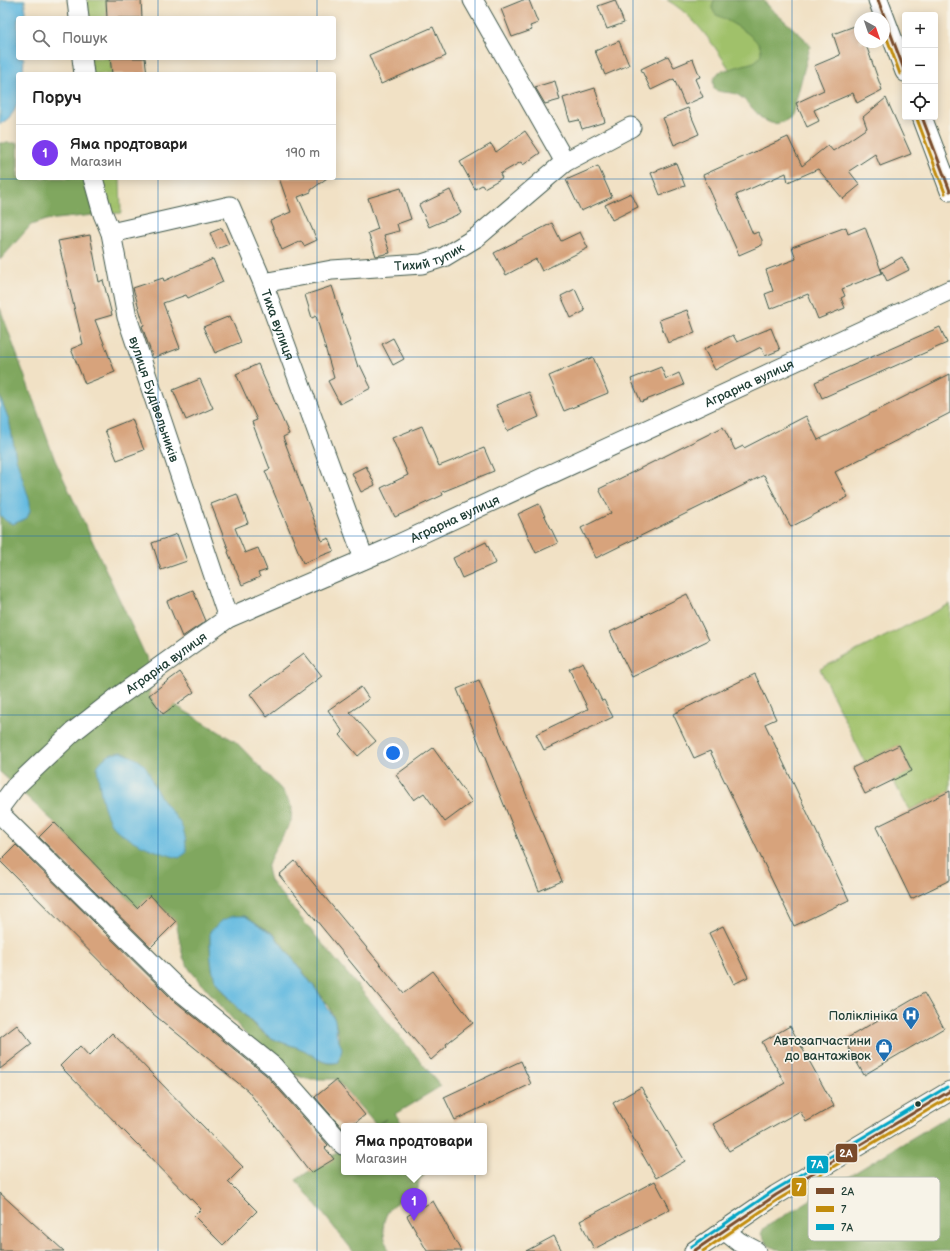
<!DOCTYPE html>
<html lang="uk">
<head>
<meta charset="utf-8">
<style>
	:root { --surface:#fff; --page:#f6f6f6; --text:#222; --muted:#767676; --line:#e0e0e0; --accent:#7c3aed }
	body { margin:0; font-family:"Balsamiq Sans",sans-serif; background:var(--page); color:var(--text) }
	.controls { position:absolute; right:12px; top:12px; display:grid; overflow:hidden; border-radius:4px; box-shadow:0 2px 10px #0003 }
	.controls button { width:36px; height:36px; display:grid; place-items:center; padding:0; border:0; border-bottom:1px solid var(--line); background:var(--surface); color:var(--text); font:20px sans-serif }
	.compass { position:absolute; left:854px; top:12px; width:36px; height:36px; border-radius:50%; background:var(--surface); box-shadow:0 2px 10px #0003; rotate:140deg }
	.you { position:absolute; left:393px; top:753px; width:14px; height:14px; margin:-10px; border:3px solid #fff; border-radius:50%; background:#1a73e8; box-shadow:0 0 0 6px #1a73e833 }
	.badge { display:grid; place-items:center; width:26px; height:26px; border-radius:50%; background:var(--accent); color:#fff; font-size:13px; font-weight:700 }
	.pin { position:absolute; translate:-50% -33px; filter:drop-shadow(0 1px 2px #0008) }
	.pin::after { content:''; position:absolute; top:21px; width:14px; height:12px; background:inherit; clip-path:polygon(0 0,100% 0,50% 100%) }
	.popup { position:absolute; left:341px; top:1123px; width:146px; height:52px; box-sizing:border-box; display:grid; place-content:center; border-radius:4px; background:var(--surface); filter:drop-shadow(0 1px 3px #0005); font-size:13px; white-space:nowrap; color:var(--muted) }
	.popup b { font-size:15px; color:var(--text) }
	.popup::after { content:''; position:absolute; left:50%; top:100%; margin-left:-8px; border:8px solid transparent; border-top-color:var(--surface) }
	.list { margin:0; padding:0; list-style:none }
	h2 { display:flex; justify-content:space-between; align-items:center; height:52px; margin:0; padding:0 16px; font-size:17px }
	h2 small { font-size:13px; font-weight:400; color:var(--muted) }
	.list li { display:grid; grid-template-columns:26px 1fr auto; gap:12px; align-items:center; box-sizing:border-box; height:56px; padding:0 16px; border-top:1px solid var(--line) }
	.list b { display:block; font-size:15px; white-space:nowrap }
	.list p { margin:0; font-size:13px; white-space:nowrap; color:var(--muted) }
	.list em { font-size:13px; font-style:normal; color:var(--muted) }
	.icon { flex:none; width:22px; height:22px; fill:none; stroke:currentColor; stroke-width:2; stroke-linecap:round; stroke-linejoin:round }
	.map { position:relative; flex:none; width:950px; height:1251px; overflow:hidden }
	.search { position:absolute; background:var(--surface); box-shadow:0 2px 10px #0003; left:16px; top:16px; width:320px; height:44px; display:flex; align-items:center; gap:10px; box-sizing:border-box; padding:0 14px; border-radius:4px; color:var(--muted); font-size:15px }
	.panel { position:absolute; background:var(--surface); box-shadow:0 2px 10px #0003; left:16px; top:72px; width:320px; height:108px; border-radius:4px }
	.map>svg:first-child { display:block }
</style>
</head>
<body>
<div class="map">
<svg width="950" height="1251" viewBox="0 0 950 1251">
	<rect width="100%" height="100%" fill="#f7f3e8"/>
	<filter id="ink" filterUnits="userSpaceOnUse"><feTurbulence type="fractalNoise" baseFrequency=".025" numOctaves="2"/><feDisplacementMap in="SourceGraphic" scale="8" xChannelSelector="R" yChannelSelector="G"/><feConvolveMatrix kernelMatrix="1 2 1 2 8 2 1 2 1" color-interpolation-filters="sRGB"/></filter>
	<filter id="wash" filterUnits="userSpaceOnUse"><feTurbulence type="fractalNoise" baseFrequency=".012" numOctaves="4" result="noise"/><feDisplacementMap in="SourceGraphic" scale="16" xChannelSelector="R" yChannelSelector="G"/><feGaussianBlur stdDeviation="0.9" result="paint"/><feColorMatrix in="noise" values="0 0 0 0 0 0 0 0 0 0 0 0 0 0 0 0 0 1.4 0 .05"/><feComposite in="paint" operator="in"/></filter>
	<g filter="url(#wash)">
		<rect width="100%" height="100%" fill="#f1e1c5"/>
		<g fill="#a0c16a" stroke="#607f4f">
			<polygon points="77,0 106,0 107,18 79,18"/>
			<path d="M667 0H764L784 26 792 116C781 125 772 123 760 117 733 79 708 23 667 0Z"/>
			<polygon points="82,58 110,58 112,74 84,74"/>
			<polygon points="93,178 120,178 121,213 103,214"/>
			<polygon points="950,604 950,791 909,810 893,780 912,771 899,745 865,762 820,669"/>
		</g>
		<g fill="#80a75e" stroke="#507249" fill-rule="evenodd">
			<path d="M714 0H761L804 38 810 47 792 116C766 138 756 106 738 95 731 91 721 94 714 89L713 80 719 72 754 62C780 45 727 21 715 14L712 8Z"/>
			<polygon points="0,143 18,143 18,178 89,178 103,214 46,220 31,225 0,260"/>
			<path d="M0 308 55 460 153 672 149 695 160 715 175 705 236 742 281 789 287 798 292 808 291 821 272 855 267 868 270 881 441 1086 395 1114 404 1126H377L386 1119 376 1125 336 1079H306L274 1067 190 970 183 957 176 922 150 895 137 908 54 822 0 772V492L16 458 9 420 0 397ZM245 916 274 934 329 1006C337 1023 342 1044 339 1062 323 1067 317 1057 304 1050 293 1045 280 1043 269 1037 257 1031 219 990 214 976 210 965 210 943 210 931L234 917Z"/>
			<polygon points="950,1115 950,1251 780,1251 768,1245 761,1234 764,1228"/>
			<path d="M344 1148V1172H428L419 1180 418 1189C389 1205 375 1216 389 1251H353L296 1180Z"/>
		</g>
		<g fill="#64bae0" stroke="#427c8a">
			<path d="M0 0H25V18H18V58H24L23 74H18C18 95 22 112 0 124Z"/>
			<polygon points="0,397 9,420 16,458 30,502 30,511 27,518 13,524 6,521 0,515"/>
			<path d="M121 752C156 765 144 772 160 796 175 820 187 821 186 853L179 858C159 853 121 840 110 822 102 808 99 783 97 767 103 757 109 754 121 752Z"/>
			<path d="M234 916H245L274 935 318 992 335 1020 337 1037 342 1048 339 1062C323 1066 317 1057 304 1050 293 1045 280 1043 270 1037 257 1030 220 990 214 976 210 964 210 943 210 931L223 920Z"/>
		</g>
		<g id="blocks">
			<g fill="#d7a37c">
				<polygon points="106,0 141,0 142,18 107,18"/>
				<polygon points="523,0 529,0 538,23 530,26 532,30 512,37 501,9"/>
				<polygon points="615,0 624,23 607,29 598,6"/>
				<polygon points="860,24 860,42 865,42 882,90 857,103 853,93 814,110 819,121 807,127 796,103 824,90 814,66 840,55 833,34"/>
				<polygon points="433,27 446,56 381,84 369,55"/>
				<polygon points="619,41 629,65 605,75 595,51"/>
				<polygon points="668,56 674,67 693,59 700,77 695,79 703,97 685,105 674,79 651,90 641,69"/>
				<polygon points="110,58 145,58 147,74 112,74"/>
				<polygon points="555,81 560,100 545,104 535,87"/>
				<polygon points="595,88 605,122 582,129 579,120 570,122 563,98"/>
				<polygon points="886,98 911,154 880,166 875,154 849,171 860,185 843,199 818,169 788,182 786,173 736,195 753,234 758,232 762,240 762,245 739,255 703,175 788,137 802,166 828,145 833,151 867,128 863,117"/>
				<polygon points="688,108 699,134 674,145 663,118"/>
				<polygon points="525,131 540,153 523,165 521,162 500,174 502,178 484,188 482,185 475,189 460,162 491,144 496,152"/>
				<polygon points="676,163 685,186 660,195 651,173"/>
				<polygon points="598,166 612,197 581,211 566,180"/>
				<polygon points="279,178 327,178 311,190 311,192 298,197 317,240 304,246 301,241 282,250 270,221 291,212"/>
				<polygon points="401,188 411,219 397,224 399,231 384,235 390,253 376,256 368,233 378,229 368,198"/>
				<polygon points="450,190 461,213 429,227 419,205"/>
				<polygon points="631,193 638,207 612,220 605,205"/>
				<polygon points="552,223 561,241 580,232 588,248 542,271 536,259 506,275 494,253"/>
				<polygon points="846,227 848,234 865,227 882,273 842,289 845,296 841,298 845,308 818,319 808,294 770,309 765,294 773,291 766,270 796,259 792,247"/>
				<polygon points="222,228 229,244 217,249 210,233"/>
				<polygon points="90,235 99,282 103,280 112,315 95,320 115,372 85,384 71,349 83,344 58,241"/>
				<polygon points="902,257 909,270 887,281 881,269"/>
				<polygon points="213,259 223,282 188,298 186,295 163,303 180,348 153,358 142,326 144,325 133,288 163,278 164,281"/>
				<polygon points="332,286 358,367 360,365 371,388 340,404 328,381 334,378 316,316 312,318 305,295"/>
				<polygon points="575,289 585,311 571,318 561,296"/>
				<polygon points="687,310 695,333 668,343 659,320"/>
				<polygon points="230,316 241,342 215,353 203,327"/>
				<polygon points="940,327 947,343 822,398 815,382"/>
				<polygon points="771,328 780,350 765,356 761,347 715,370 704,349 733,335 737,342"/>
				<polygon points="393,338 404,359 393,365 382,344"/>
				<polygon points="593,357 608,393 564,411 549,376"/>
				<polygon points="258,364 289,434 283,437 322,541 329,538 334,551 303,563 265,471 270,469 252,422 257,420 236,374"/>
				<polygon points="661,367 666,379 679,373 684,385 641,402 631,379"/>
				<polygon points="950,374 950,413 835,472 848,497 791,527 764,475 596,558 581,528 611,513 599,489 723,427 735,450 743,446 744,448 806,416 818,440"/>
				<polygon points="200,379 213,408 186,420 173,390"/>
				<polygon points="529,392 539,417 507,431 496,405"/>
				<polygon points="132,419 144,450 117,460 105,430"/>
				<polygon points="422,426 439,466 484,448 494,471 442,492 443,495 395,517 381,488 408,475 392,438"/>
				<polygon points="366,466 375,485 361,492 352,473"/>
				<polygon points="237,494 248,523 235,528 245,553 258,548 267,570 258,573 260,577 242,585 228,552 229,551 211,504"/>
				<polygon points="539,504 558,543 536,553 518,514"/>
				<polygon points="177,534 187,561 161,570 152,543"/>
				<polygon points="486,542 496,563 462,578 453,558"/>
				<polygon points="193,590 206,621 182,637 167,601"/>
				<polygon points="687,594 709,640 632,677 610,632"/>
				<polygon points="304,653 322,676 267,717 250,694"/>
				<polygon points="583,662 602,701 604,700 613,717 544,750 536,734 588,709 569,669"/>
				<polygon points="180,672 194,692 163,714 149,695"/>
				<polygon points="755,674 776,719 765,724 849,900 794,926 710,751 694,758 673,714"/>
				<polygon points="479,680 562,881 539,891 457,689"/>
				<polygon points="361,687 369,699 350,712 376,741 358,756 340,735 343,732 328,710"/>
				<polygon points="899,745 912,771 865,794 852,768"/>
				<polygon points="433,748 472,802 445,822 424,793 414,800 396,775"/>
				<polygon points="950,791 950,880 911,899 876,827"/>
				<polygon points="54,822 137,908 150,895 176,922 151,947 39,837"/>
				<polygon points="16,845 171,998 266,1075 328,1145 325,1148 334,1159 311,1173 248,1091 147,1009 0,861"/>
				<polygon points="295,861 404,993 433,971 473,1023 446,1044 447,1046 431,1060 279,875"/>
				<polygon points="723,926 748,977 734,984 709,933"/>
				<polygon points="924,993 944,1028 864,1075 844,1040"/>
				<polygon points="17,1025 32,1044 0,1069 0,1038"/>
				<polygon points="790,1026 834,1106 806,1122 800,1111 729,1151 713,1124 785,1083 762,1042"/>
				<polygon points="112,1033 243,1167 228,1182 257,1211 223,1245 194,1216 201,1209 60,1066 80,1046 89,1056"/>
				<polygon points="521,1061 531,1084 455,1120 444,1097"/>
				<polygon points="336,1080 365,1115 351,1126 344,1126 344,1130 315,1097"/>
				<polygon points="641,1087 685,1161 656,1178 613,1103"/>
				<polygon points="655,1181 670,1209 594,1249 580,1221"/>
				<polygon points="0,1193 64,1251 0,1251"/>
				<polygon points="433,1201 461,1251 427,1251 407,1216"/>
				<polygon points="554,1236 562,1251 526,1251"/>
			</g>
		</g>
	</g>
	<g filter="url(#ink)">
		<use href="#blocks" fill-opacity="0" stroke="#3e564a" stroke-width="1"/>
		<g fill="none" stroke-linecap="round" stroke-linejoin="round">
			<g stroke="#3e564a" stroke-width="21">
				<g id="street">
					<polyline points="77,0 79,18"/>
					<polyline points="473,0 565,162"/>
					<polyline points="878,0 905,72"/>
					<polyline points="82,58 84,74"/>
					<polyline points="922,117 950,191"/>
					<path id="s1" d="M93 178 103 214 111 233 127 317 228 618"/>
					<path id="s2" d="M111 233 230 206 263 283 364 559"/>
					<path id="s3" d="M263 283 332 270 422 264 444 257 477 237 565 162 631 127"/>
					<path id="s4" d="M0 807 15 787 73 732 119 696 228 618 386 550 950 290"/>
					<polyline points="0,814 179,990 274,1067 343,1145"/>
					<polyline points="724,1230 739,1242 756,1251"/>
					<polyline points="694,1251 776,1195 950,1091"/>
				</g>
			</g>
			<use href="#street" stroke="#fff" stroke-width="19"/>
			<g stroke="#f7f3e8" stroke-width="6">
				<g id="bus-1">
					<polyline points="878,0 905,72"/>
					<polyline points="922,117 950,191"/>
					<polyline points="694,1251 776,1195 950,1091"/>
				</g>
			</g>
			<g stroke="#f7f3e8" stroke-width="6">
				<g id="bus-2">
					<polyline points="884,30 900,74"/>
					<polyline points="917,119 945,193"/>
					<polyline points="703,1251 779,1199 950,1097"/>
				</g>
			</g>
			<g stroke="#f7f3e8" stroke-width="6">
				<polyline id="bus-3" points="691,1247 773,1191 947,1087"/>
			</g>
			<use href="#bus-1" stroke="#7a4b2a" stroke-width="3"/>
			<use href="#bus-2" stroke="#c18c0d" stroke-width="3"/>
			<use href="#bus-3" stroke="#02a4c6" stroke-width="3"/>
		</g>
	</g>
	<path fill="none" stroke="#1f6fb2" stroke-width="1" stroke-opacity="0.55" d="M158 0V18M317 0V18M475 0V1251M633 0V1251M792 0V1251M158 58V74M317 58V74M158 178V1251M317 178V1251M0 179H950M0 357H950M0 536H950M0 715H950M0 894H950M0 1072H950"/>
	<defs>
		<g id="hospital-pin" transform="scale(0.9)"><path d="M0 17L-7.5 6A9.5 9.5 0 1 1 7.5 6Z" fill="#1f6fb2" stroke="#f7f3e8"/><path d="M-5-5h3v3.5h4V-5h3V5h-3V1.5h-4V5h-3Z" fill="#fff"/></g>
		<g id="shop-pin" transform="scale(0.9)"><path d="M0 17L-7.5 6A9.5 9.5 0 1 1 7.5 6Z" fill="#1f6fb2" stroke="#f7f3e8"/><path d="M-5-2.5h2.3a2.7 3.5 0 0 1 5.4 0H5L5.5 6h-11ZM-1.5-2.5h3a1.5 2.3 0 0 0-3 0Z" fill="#fff"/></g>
	</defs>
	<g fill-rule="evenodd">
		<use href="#hospital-pin" x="911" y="1015"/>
		<use href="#shop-pin" x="884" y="1047"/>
	</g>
	<circle fill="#1f3d34" stroke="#f7f3e8" stroke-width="1.5" cx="918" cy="1104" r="3.5"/>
	<g text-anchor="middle" stroke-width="3.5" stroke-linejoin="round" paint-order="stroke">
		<g font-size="13" fill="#1f3d34" stroke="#f7f3e8">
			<text dy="5" stroke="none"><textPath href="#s3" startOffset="169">Тихий тупик</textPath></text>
			<text dy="5" stroke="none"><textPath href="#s2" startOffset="250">Тиха вулиця</textPath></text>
			<text dy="5" stroke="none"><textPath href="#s4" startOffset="869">Аграрна вулиця</textPath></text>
			<text dy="5" stroke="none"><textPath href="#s1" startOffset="230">вулиця Будівельників</textPath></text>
			<text dy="5" stroke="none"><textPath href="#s4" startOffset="545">Аграрна вулиця</textPath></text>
			<text dy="5" stroke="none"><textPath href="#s4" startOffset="221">Аграрна вулиця</textPath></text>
		</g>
		<g font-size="13" fill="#1f3d34" stroke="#f7f3e8" text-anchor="end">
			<text x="898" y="1020">Поліклініка</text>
			<text x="871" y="1045">Автозапчастини<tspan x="871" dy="15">до вантажівок</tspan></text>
		</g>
	</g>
	<rect x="808" y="1177" width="132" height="64" rx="6" fill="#f7f3e8" stroke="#b6bcb2" stroke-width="1"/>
	<rect x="816" y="1188" width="18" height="6" fill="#7a4b2a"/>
	<rect x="816" y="1206" width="18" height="6" fill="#c18c0d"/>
	<rect x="816" y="1224" width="18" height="6" fill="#02a4c6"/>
	<g font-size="11" fill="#1f3d34">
		<text x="841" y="1195">2А</text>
		<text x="841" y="1213">7</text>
		<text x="841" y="1231">7А</text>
	</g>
	<g stroke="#f7f3e8" stroke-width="1.5">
		<rect x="835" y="1143" width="23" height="20" rx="4" fill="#7a4b2a"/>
		<rect x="806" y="1155" width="23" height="19" rx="4" fill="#02a4c6"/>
		<rect x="791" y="1177" width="16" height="20" rx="4" fill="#c18c0d"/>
	</g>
	<g font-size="11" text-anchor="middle" font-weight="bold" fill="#fff">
		<text x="846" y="1157">2А</text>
		<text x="817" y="1168">7А</text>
		<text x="799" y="1191">7</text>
	</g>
</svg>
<div class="controls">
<button>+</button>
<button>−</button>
<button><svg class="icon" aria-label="locate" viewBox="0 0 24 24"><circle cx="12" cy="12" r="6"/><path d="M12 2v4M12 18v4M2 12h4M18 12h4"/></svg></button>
</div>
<svg class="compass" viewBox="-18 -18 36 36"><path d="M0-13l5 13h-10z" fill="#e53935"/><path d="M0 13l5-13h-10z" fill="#767676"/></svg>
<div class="you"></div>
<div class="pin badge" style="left:414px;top:1221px">1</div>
<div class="popup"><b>Яма продтовари</b>Магазин</div>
<div class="search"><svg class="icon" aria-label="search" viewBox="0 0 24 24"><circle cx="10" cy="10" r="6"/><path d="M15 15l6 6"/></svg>Пошук</div>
<section class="panel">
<h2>Поруч<small></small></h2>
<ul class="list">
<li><span class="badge">1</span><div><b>Яма продтовари</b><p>Магазин</p></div><em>190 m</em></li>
</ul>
</section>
</div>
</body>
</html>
